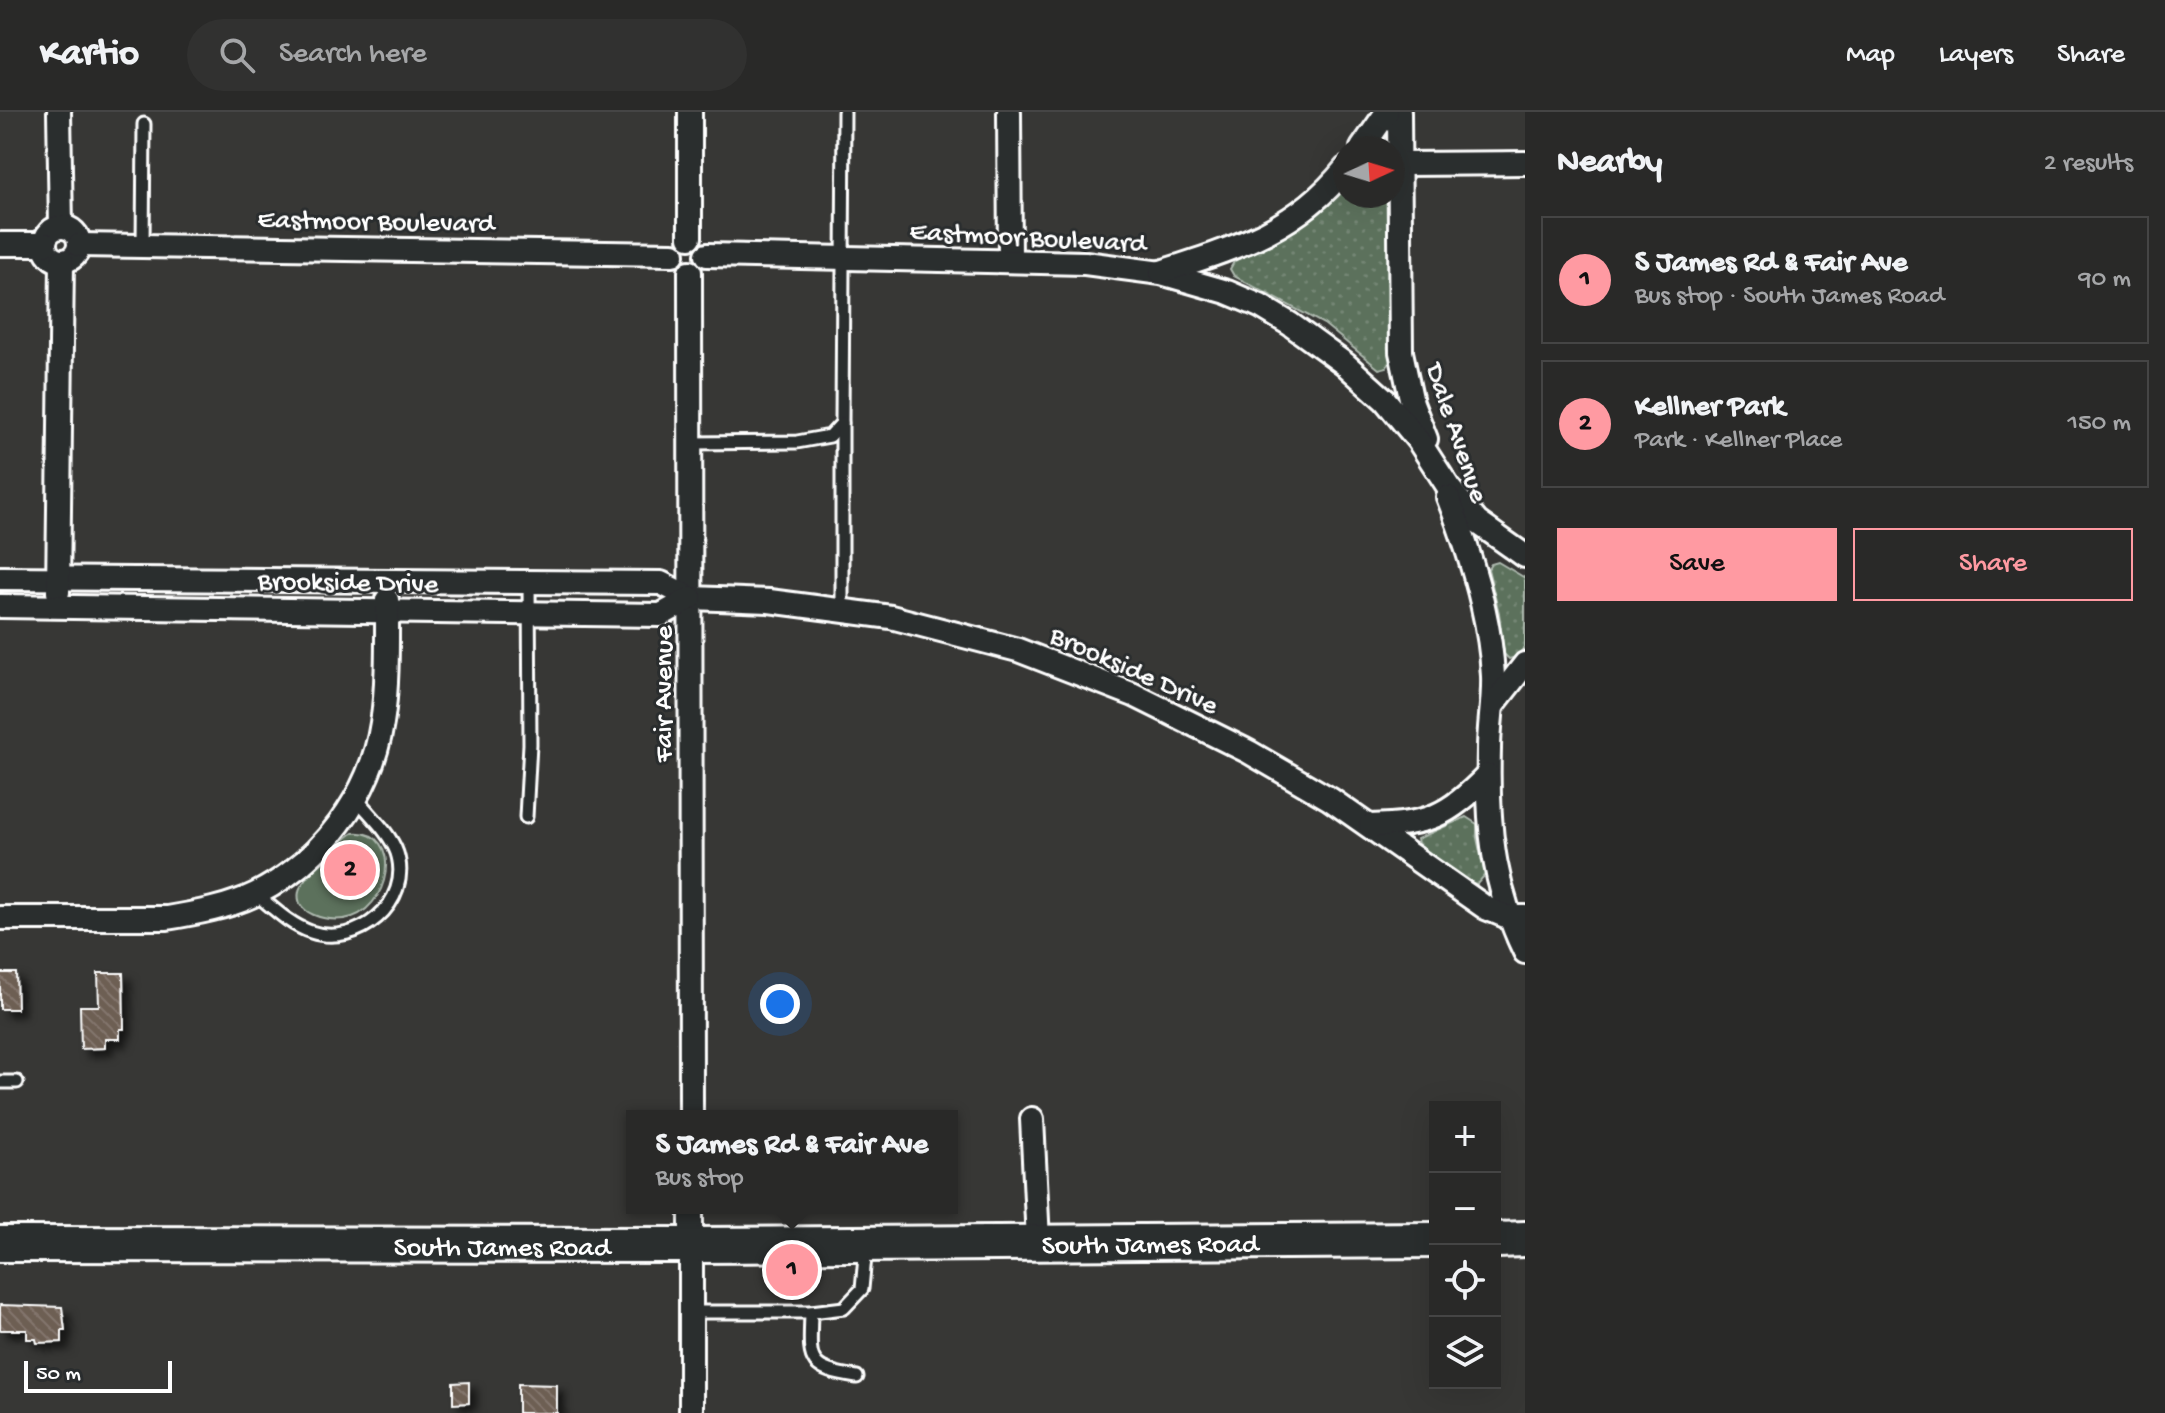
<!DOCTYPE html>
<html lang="en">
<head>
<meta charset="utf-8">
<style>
	:root { --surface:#292928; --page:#313130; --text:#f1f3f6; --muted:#a5a6a8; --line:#454545; --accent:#ff9aa2 }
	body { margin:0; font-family:"Gochi Hand",sans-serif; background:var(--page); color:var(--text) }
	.controls { position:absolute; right:24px; bottom:24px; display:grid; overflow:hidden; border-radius:0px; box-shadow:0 8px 32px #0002 }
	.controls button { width:72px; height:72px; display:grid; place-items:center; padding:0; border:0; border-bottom:2px solid var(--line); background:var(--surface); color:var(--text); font:40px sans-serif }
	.compass { position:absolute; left:1333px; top:24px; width:72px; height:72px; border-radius:50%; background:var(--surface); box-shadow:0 8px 32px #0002; rotate:86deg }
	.scale { position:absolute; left:24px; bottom:20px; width:148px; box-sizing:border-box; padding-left:8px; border:4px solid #fff; border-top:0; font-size:22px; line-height:28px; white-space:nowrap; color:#fff; -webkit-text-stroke:6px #2a2d2e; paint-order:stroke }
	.you { position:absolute; left:780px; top:892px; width:28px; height:28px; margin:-20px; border:6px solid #fff; border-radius:50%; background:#1a73e8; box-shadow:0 0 0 12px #1a73e833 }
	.badge { display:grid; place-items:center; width:52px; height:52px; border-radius:50%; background:var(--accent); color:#111; font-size:26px; font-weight:700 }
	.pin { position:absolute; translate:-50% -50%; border:4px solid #fff; box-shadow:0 2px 8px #0006 }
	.popup { position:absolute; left:626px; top:998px; width:332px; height:104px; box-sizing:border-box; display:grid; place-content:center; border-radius:0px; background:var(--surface); filter:drop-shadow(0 2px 6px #0005); font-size:26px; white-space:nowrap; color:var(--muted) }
	.popup b { font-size:30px; color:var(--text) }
	.popup::after { content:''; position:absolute; left:50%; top:100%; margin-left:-16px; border:16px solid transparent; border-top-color:var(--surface) }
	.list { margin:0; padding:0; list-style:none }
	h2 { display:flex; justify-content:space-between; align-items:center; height:104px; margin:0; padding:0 32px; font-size:34px }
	h2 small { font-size:26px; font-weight:400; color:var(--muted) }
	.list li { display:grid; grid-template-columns:52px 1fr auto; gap:24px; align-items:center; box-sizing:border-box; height:128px; margin:0 16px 16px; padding:0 16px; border:2px solid var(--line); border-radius:0px }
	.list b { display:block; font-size:30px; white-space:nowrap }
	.list p { margin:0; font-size:26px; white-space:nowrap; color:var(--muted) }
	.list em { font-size:26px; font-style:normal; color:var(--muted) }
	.actions { display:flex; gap:16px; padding:24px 32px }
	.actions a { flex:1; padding:18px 0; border:2px solid var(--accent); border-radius:0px; text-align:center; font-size:28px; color:var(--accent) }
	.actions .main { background:var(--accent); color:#111 }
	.icon { flex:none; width:44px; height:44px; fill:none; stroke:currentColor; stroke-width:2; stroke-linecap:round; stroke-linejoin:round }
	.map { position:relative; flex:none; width:1525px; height:1301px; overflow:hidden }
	header { display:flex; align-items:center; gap:48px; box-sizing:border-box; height:112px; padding:0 40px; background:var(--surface); border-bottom:2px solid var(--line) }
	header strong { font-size:38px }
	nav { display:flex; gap:44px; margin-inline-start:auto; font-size:28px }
	.search { width:560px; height:72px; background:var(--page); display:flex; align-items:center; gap:20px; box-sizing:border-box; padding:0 28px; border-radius:44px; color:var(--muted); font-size:30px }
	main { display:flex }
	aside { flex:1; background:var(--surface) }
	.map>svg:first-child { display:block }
</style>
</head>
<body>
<header>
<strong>Kartio</strong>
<div class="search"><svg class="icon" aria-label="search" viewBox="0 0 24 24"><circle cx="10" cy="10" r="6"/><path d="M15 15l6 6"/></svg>Search here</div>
<nav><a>Map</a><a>Layers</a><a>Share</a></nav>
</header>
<main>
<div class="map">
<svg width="1525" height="1301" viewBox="0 0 1525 1301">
	<defs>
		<pattern id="grass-dots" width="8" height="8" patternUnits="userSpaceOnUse" patternTransform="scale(2)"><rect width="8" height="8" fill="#5b715c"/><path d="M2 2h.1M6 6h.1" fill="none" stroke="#748674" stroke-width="1.8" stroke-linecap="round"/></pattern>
		<pattern id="building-back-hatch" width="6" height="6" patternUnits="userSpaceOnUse" patternTransform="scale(2)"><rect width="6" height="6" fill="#6d5e53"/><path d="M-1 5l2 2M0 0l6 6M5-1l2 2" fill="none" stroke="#83766d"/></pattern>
		<filter id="shadow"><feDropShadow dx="7" dy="7" stdDeviation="4" flood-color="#0009"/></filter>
	</defs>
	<rect width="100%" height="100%" fill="#373735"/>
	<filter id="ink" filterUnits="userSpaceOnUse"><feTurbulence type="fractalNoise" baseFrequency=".0125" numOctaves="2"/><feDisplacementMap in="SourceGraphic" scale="16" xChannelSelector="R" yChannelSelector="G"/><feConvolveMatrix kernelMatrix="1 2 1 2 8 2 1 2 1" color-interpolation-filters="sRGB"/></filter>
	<g filter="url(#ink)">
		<g fill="url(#grass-dots)" stroke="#adb8ae" stroke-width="2">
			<path d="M1345 76V84H1388L1391 247 1387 255 1379 257 1324 212 1234 164 1230 157 1235 148C1281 130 1309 108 1345 76Z"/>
			<polygon points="1498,450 1525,466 1525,535 1516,545 1509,547 1504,542 1499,501 1488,457 1491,452"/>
			<path d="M1466 705 1477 712V726L1485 763 1477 772C1461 771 1432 743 1418 732L1417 727Z"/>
		</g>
		<path fill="#5b715c" stroke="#adb8ae" stroke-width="2" d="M353 721C405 717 391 801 344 807 327 809 294 803 299 779 301 768 343 727 353 721Z"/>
		<g fill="url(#building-back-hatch)" stroke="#fff" stroke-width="2" filter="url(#shadow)">
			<polygon points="0,861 16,861 17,897 0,897"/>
			<polygon points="98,861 123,861 124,917 120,917 120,927 105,927 105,936 81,937 80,894 99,894"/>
			<polygon points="0,1193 62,1195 65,1218 62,1218 62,1230 37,1231 36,1227 27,1227 27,1218 0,1218"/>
			<polygon points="469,1270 469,1291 453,1292 453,1271"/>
			<polygon points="518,1272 557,1273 557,1301 518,1301"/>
		</g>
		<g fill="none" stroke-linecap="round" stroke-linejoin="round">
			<g stroke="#fff" stroke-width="17">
				<g id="lane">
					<polyline points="143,134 144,12"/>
					<polyline points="691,331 797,330 830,324 842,311 844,0"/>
					<polyline points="842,498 842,311"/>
					<polyline points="526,705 530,632 529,470"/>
					<path d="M256 782C273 796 290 813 311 820 357 836 413 791 397 741 390 721 370 703 357 687"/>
					<polyline points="0,970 17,970"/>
					<polyline points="690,1200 811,1200 844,1196 862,1177 866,1134"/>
					<path d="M811 1200C810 1248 804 1257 857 1265"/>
				</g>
			</g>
			<g stroke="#fff" stroke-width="28">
				<g id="street">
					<polyline points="59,0 61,115"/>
					<polyline points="690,0 690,125"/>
					<polyline points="1009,0 1010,148"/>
					<polyline points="1399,0 1401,240 1412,291 1426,327"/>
					<polyline points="1362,36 1387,0"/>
					<polyline points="1400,52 1525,51"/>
					<circle cx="62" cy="132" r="17"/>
					<polyline points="0,132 45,132"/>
					<polyline points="79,133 673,142"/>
					<polyline points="707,143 1085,151 1161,161 1227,180 1260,194 1290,212 1345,252 1385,288 1418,328 1449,376 1477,410 1525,444"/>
					<polyline points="690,160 691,1004"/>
					<path d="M1161 160C1234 136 1295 119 1345 57"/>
					<path d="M1448 385C1470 441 1490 503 1493 564 1494 588 1489 612 1489 637 1487 710 1492 773 1525 840"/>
					<polyline points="0,466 661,471 691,486 769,489 891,505 1018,538 1134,583 1249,640 1330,687 1486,796 1508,805 1525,805"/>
					<polyline points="58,480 62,149"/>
					<polyline points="0,494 661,503 691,486"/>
					<polyline points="1493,593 1525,552"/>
					<path d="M1370 714C1429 712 1447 705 1488 663"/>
					<path d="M0 806H167C197 801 229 795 256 782 321 749 371 684 382 611 388 576 387 524 387 488"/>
					<polyline points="1032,1007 1038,1129"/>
					<polyline points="691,1096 691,1301"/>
				</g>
			</g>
			<g stroke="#fff" stroke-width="40">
				<g id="primary">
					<polyline points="1495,1128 1525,1127"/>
					<path id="s1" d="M0 1132 691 1133 1435 1128"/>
				</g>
			</g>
			<use href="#lane" stroke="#2a2d2e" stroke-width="11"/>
			<use href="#street" stroke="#2a2d2e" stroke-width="22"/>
			<use href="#primary" stroke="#2a2d2e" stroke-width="34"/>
		</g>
	</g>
	<g text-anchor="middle" stroke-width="6" stroke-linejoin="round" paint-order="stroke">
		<g font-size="28" fill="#fff" stroke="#2a2d2e">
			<text transform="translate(376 107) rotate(1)" y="10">Eastmoor Boulevard</text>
			<text transform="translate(1028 123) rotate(3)" y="10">Eastmoor Boulevard</text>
			<text transform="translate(1459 320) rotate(71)" y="10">Dale Avenue</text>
			<text transform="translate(348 468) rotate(1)" y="10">Brookside Drive</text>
			<text transform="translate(1135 556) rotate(24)" y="10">Brookside Drive</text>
			<text transform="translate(661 582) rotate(-90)" y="10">Fair Avenue</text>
			<text dy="10" stroke="none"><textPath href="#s1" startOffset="1150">South James Road</textPath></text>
			<text dy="10" stroke="none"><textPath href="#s1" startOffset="502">South James Road</textPath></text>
		</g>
	</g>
</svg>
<div class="controls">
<button>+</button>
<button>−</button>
<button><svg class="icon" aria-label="locate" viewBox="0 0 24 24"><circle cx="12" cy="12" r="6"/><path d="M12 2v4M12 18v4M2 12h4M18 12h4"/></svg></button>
<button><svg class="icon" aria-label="layers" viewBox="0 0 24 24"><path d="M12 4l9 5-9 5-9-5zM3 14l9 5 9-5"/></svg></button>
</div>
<svg class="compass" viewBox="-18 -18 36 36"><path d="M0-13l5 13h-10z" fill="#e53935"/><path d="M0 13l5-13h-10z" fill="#a5a6a8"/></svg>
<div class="scale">50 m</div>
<div class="you"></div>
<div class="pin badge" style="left:792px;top:1158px">1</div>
<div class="popup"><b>S James Rd &amp; Fair Ave</b>Bus stop</div>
<div class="pin badge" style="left:350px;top:758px">2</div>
</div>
<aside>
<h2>Nearby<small>2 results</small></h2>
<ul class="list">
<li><span class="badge">1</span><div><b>S James Rd &amp; Fair Ave</b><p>Bus stop · South James Road</p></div><em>90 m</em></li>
<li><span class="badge">2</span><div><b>Kellner Park</b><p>Park · Kellner Place</p></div><em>150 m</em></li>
</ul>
<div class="actions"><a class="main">Save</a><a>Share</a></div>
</aside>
</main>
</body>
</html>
